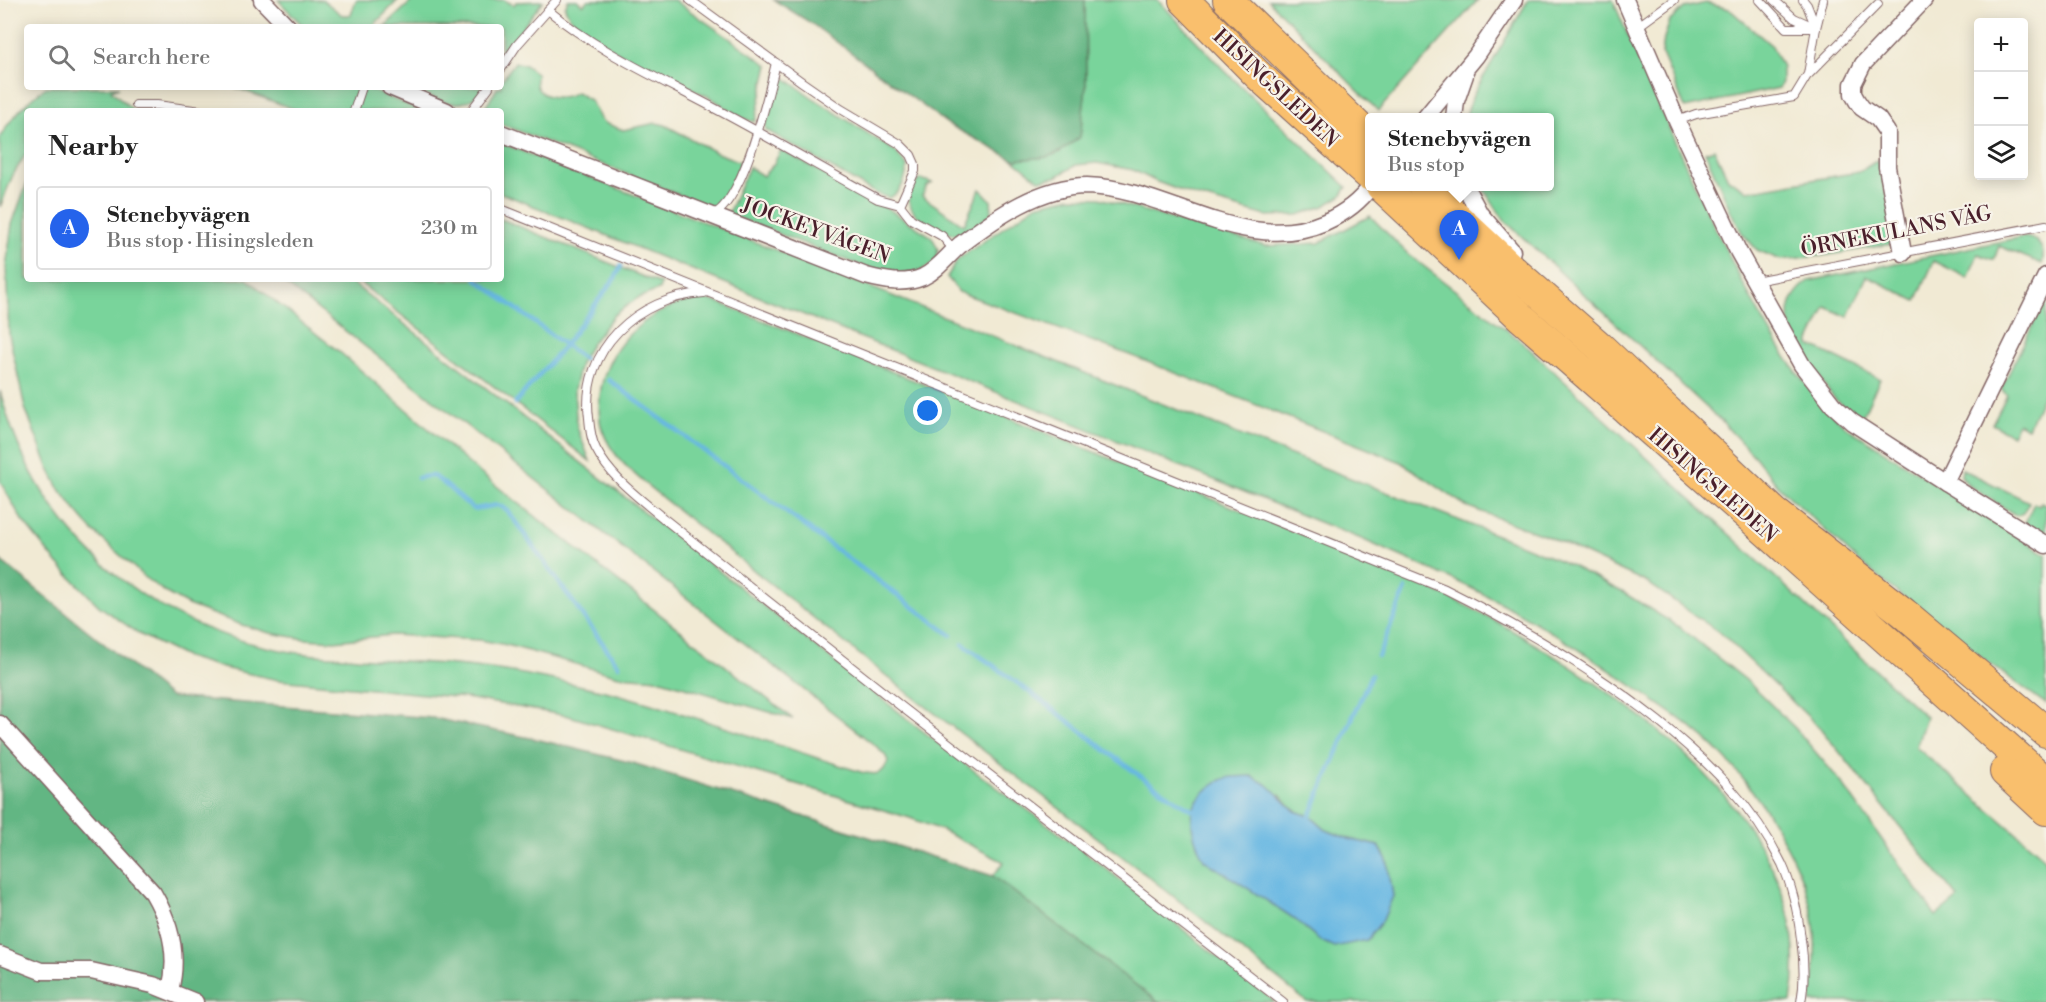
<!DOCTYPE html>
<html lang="en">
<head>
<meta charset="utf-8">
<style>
	:root { --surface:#fff; --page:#f6f6f6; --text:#222; --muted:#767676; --line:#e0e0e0; --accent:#2563eb }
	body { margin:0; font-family:"Libre Bodoni",serif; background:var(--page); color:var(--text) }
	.controls { position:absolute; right:18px; top:18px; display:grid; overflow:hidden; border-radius:6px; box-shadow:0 3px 15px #0003 }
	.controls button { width:54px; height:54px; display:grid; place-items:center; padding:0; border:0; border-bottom:2px solid var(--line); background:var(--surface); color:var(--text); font:30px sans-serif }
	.you { position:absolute; left:928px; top:411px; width:21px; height:21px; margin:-15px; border:4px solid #fff; border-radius:50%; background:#1a73e8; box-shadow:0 0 0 9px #1a73e833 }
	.badge { display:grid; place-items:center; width:39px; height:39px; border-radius:50%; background:var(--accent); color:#fff; font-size:20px; font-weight:700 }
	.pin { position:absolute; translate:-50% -50px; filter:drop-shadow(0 2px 3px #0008) }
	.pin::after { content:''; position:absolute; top:32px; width:21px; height:18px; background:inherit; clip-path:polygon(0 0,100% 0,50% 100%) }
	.popup { position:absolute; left:1365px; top:113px; width:189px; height:78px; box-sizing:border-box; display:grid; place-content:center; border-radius:6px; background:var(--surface); filter:drop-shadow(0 2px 4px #0005); font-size:20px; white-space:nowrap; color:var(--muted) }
	.popup b { font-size:22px; color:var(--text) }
	.popup::after { content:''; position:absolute; left:50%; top:100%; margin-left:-12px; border:12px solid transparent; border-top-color:var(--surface) }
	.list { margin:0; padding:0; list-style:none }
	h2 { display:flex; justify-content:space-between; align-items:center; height:78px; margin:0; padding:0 24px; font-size:26px }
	h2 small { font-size:20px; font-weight:400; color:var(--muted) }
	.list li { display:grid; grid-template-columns:39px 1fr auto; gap:18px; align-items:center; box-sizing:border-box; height:84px; margin:0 12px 12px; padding:0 12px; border:2px solid var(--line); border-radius:6px }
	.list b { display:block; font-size:22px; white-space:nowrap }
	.list p { margin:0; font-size:20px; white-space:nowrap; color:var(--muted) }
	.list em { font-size:20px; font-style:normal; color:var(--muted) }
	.icon { flex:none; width:33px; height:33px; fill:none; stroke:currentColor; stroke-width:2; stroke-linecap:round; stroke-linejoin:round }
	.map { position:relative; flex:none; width:2046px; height:1002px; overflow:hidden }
	.search { position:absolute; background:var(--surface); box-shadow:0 3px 15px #0003; left:24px; top:24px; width:480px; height:66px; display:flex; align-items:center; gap:15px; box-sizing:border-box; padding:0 21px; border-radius:6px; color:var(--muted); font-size:22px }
	.panel { position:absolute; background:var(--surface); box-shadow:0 3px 15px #0003; left:24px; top:108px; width:480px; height:174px; border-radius:6px }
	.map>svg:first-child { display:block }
</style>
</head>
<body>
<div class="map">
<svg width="2046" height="1002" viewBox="0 0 2046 1002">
	<rect width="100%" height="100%" fill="#f7f3e8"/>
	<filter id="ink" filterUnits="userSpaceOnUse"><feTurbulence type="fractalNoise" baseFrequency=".0167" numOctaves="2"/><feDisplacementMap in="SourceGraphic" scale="12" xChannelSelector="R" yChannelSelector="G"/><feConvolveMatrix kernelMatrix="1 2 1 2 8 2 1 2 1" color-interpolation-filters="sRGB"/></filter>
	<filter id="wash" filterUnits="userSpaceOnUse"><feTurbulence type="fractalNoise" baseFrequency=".008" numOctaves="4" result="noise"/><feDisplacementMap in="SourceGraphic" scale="24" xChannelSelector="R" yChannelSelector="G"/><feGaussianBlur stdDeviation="1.35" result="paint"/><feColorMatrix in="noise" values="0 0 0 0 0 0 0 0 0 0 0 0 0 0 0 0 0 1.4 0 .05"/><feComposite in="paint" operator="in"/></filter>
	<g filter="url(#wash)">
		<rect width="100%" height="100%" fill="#f1ead4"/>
		<g fill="#79d49b" stroke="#627a63" stroke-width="1.5" fill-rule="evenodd">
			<polygon points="278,0 323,0 342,15 351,15 356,0 398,0 372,27 304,27"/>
			<polygon points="413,0 504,0 514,5 516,2 543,1 506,49 501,62 501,27 384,27"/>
			<path d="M568 0H577L583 5 588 0H674L768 65 755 122C739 119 725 106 711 98 681 83 571 38 565 7Z"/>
			<polygon points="1085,0 1158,0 1223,69 1347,187 1341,196 1324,206 1298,215 1266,216 1192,195 1157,182 1133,170 1097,163 1076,165 1056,177 1039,180 1014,160 1047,157 1060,152 1080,137 1086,87"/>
			<polygon points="1268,0 1478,0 1378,111"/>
			<path d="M1528 0H1613C1642 70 1674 140 1706 209 1744 287 1781 368 1846 427L2046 554V704L1950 635 1858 561 1777 485 1756 458 1720 420 1504 220 1482 187 1549 186V118H1465L1473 95Z"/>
			<polygon points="1706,3 1729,9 1772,46 1782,67 1782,82 1779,88 1685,108 1662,54 1664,38 1670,21 1684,8"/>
			<path d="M515 62 525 65 537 74C529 98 561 102 576 92L590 100 601 120 607 124 623 130 656 123 665 125 717 153 741 162 725 201 712 208 501 124V111H483L498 87H501V81Z"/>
			<path d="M778 73 813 98 895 151 907 166C906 180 902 192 889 198L875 193 766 130 765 124 773 103Z"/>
			<path d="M46 87H119L111 90 134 111H27V152L13 175 0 207V137C11 118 29 99 46 87Z"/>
			<polygon points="234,87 364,87 422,111 299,111"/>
			<path d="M409 87H485C462 117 437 99 409 87Z"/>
			<path d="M501 143 835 273 1260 443 1507 539 1570 565 1624 593 1681 628 1703 646 1746 680 1795 728 1841 782 1936 916 1958 898 1820 728 1723 635 1648 583 1551 538 1466 506 1401 462 1135 357 959 292 947 277 957 260 1036 205 1071 197 1100 198 1266 246 1319 243 1370 216 1408 254 1521 341 1926 717 1916 747 2046 859V1002H1811C1814 980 1816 957 1815 934 1810 868 1753 780 1703 737 1682 719 1659 705 1637 689 1592 657 1547 628 1499 602 1454 578 1406 559 1359 538L501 193Z"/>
			<polygon points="1714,149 1728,179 1747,191 1859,172 1878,160 1894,221 1891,244 1828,255 1781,260 1757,250 1742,233 1732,214 1705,152"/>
			<polygon points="781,150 887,208 932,237 938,249 937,257 934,263 912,276 890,277 730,215 729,211 749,167 763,176 773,165"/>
			<path d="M921 179 932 183 927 186 922 196 964 225 980 189 991 200 992 213C984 219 975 228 966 232 940 243 884 203 921 179Z"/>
			<polygon points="27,183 27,279 247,279 342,354 475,469 793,719 658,679 619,676 507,645 480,640 392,635 334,641 305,639 270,633 242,625 188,605 168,594 148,580 93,531 76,511 59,488 48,467 25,408 9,335 6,267 12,224"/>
			<polygon points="501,219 661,284 659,290 638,298 614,315 592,343 580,363 574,390 577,427 590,461 355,279 501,279"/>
			<path d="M2022 237C2038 237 2046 248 2042 264L1999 246 1994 260 1978 254 1968 278 1934 261 1916 301 1867 276 1848 317 1826 307 1810 341V345L1880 379 1861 419C1852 412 1842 406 1835 399 1828 391 1822 381 1816 373 1795 343 1771 308 1809 281Z"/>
			<path d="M279 279H347L965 764 1085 852 1275 1002H1158L993 876 1004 862 941 830 910 818 569 716 466 698 278 680 223 668 183 656 141 635 99 606 57 563 22 520 0 481V391C38 537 151 631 298 653 318 656 338 656 358 658 413 662 469 664 523 674 554 680 586 686 617 694 699 717 779 746 861 772 875 775 883 776 888 761L885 755 877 747Z"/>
			<path d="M700 298 717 302 1361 558C1405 578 1450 596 1492 619 1625 694 1823 825 1791 1002H1307L1154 881 903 689 654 491C633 473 611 456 602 429 598 417 599 400 601 388 611 338 652 308 700 298ZM1280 795 1295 811 1310 816 1326 830 1349 839 1379 846 1387 860 1393 896 1367 940 1353 942 1321 941 1292 917 1251 890 1191 815 1199 798Z"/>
			<polygon points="2046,298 2046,389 2028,428 2018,423 2012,435 1992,424 2007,395 2001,389"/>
			<polygon points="1962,469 2029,502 2023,513 2017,516 1968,485 1961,476"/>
			<polygon points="2041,502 2046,505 2046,538 2025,523 2034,503 2039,506"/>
		</g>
		<g fill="#62b683" stroke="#566a57" stroke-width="1.5">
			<polygon points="774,0 1085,0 1086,87 1080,137 1060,152 1047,157 1014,160 948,124 811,23"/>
			<polygon points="0,560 170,697 433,718 540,740 633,763 993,876 1158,1002 0,1002"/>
		</g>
		<path fill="#68b7e2" stroke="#596b86" stroke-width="1.5" d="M1251 776 1268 785 1295 811 1310 816 1326 830 1349 839 1379 846 1387 860 1393 896 1383 920 1367 940 1334 947 1321 941 1292 917 1204 860C1197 847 1190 828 1192 814 1194 798 1212 782 1227 778 1234 776 1243 777 1251 776Z"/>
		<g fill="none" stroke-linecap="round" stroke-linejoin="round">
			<g stroke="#68b7e2" stroke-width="4.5">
				<polyline points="476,279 584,359"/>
				<polyline points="609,380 951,635"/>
				<polyline points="515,403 565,345 615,278 621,266"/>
				<path d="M418 478C422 477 428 476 432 476 440 477 464 503 474 509L498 505 507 510 619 666"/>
				<path d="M963 644C995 667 1028 690 1059 714 1103 747 1145 783 1193 810"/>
				<polyline points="1378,656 1406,589"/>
				<polyline points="1310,816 1371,675"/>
			</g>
		</g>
	</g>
	<g filter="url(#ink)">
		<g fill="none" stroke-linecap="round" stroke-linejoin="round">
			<g stroke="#846666" stroke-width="10">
				<g id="lane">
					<polyline points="690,0 802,82 841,109 900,144 911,155 915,164 915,171 900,205 911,219 942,236 954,250"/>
					<polyline points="1760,0 1786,28 1813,28"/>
					<polyline points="1803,0 1807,5 1816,28"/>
					<path d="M548 10C597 51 658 78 714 108 769 137 823 169 878 199L900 205"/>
					<polyline points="1637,27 1674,0"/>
					<polyline points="1816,28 1823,0"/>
					<polyline points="501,69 517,45 557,0"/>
					<polyline points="1809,74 1878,4"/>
					<polyline points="136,105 157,105 201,111"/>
					<polyline points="354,111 362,87"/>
					<polyline points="471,111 489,87"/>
					<polyline points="1677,121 1696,114 1794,97 1808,74 1816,28 1794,18 1774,0"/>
					<path d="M501 209 1445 589C1521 627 1591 668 1658 721 1709 762 1753 805 1782 864 1793 888 1798 913 1801 939 1804 960 1805 981 1801 1002"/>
					<path d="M712 215C743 204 768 95 776 63"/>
					<polyline points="1755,281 2046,225"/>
					<path d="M704 293C638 297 580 349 589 418 590 429 591 440 596 449 610 477 639 498 663 518L902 707 1283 1002"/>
				</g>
			</g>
			<g stroke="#846666" stroke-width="19">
				<g id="street">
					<polyline points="262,0 288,27"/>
					<polyline points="1625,0 1677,121 1738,251 1802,365 1833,405 1852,422 1945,482 2046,545"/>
					<polyline points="390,87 447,111"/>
					<polyline points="1425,118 1476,56 1514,0"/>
					<polyline points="1454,118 1456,101 1465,75"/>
					<path d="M501 133 866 276C885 281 904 285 923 277 938 270 949 254 961 244 996 217 1041 186 1087 186 1167 188 1245 257 1325 222 1343 214 1359 203 1371 186"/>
					<polyline points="1465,186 1480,214 1512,251"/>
					<polyline points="1903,253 1887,167 1887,132 1878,119 1862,108 1857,101 1853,94 1853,84 1863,64 1924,0"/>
					<polyline points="1945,482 2046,276"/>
					<path d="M0 724 153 893C171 924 179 956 170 990"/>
					<polyline points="0,955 41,971 91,971 153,985 195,1002"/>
				</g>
			</g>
			<g stroke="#846666" stroke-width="32">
				<g id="highway">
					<polyline points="1184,0 1257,74 1369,175"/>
					<polyline points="1228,0 1369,137"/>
					<polyline points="1381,186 1522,318 1760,526 2046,782"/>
					<polyline points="1423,186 1515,272 1599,346 1793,530"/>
					<polyline points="1778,515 1904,613 2046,732"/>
					<polyline points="2005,772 2046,810"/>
				</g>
			</g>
			<use href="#lane" stroke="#fff" stroke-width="8"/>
			<use href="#street" stroke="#fff" stroke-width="16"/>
			<use href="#highway" stroke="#f9bf6d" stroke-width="30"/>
		</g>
	</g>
	<g text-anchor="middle" stroke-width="4.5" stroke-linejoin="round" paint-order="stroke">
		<g font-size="21" fill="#4a1f2b" stroke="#f7f3e8">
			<text transform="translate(1276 88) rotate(43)" y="7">HISINGSLEDEN</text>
			<text transform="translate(816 230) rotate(20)" y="7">JOCKEYVÄGEN</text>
			<text transform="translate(1896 231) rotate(-11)" y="7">ÖRNEKULANS VÄG</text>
			<text transform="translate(1713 485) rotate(41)" y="7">HISINGSLEDEN</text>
		</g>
	</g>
</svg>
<div class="controls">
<button>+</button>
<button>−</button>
<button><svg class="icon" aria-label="layers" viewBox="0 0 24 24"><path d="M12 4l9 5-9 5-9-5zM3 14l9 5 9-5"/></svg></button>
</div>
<div class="you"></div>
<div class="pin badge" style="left:1459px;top:260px">A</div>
<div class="popup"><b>Stenebyvägen</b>Bus stop</div>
<div class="search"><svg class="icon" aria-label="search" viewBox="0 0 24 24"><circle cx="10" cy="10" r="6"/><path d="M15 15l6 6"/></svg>Search here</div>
<section class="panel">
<h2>Nearby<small></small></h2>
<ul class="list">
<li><span class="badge">A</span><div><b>Stenebyvägen</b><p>Bus stop · Hisingsleden</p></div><em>230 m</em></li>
</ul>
</section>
</div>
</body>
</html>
